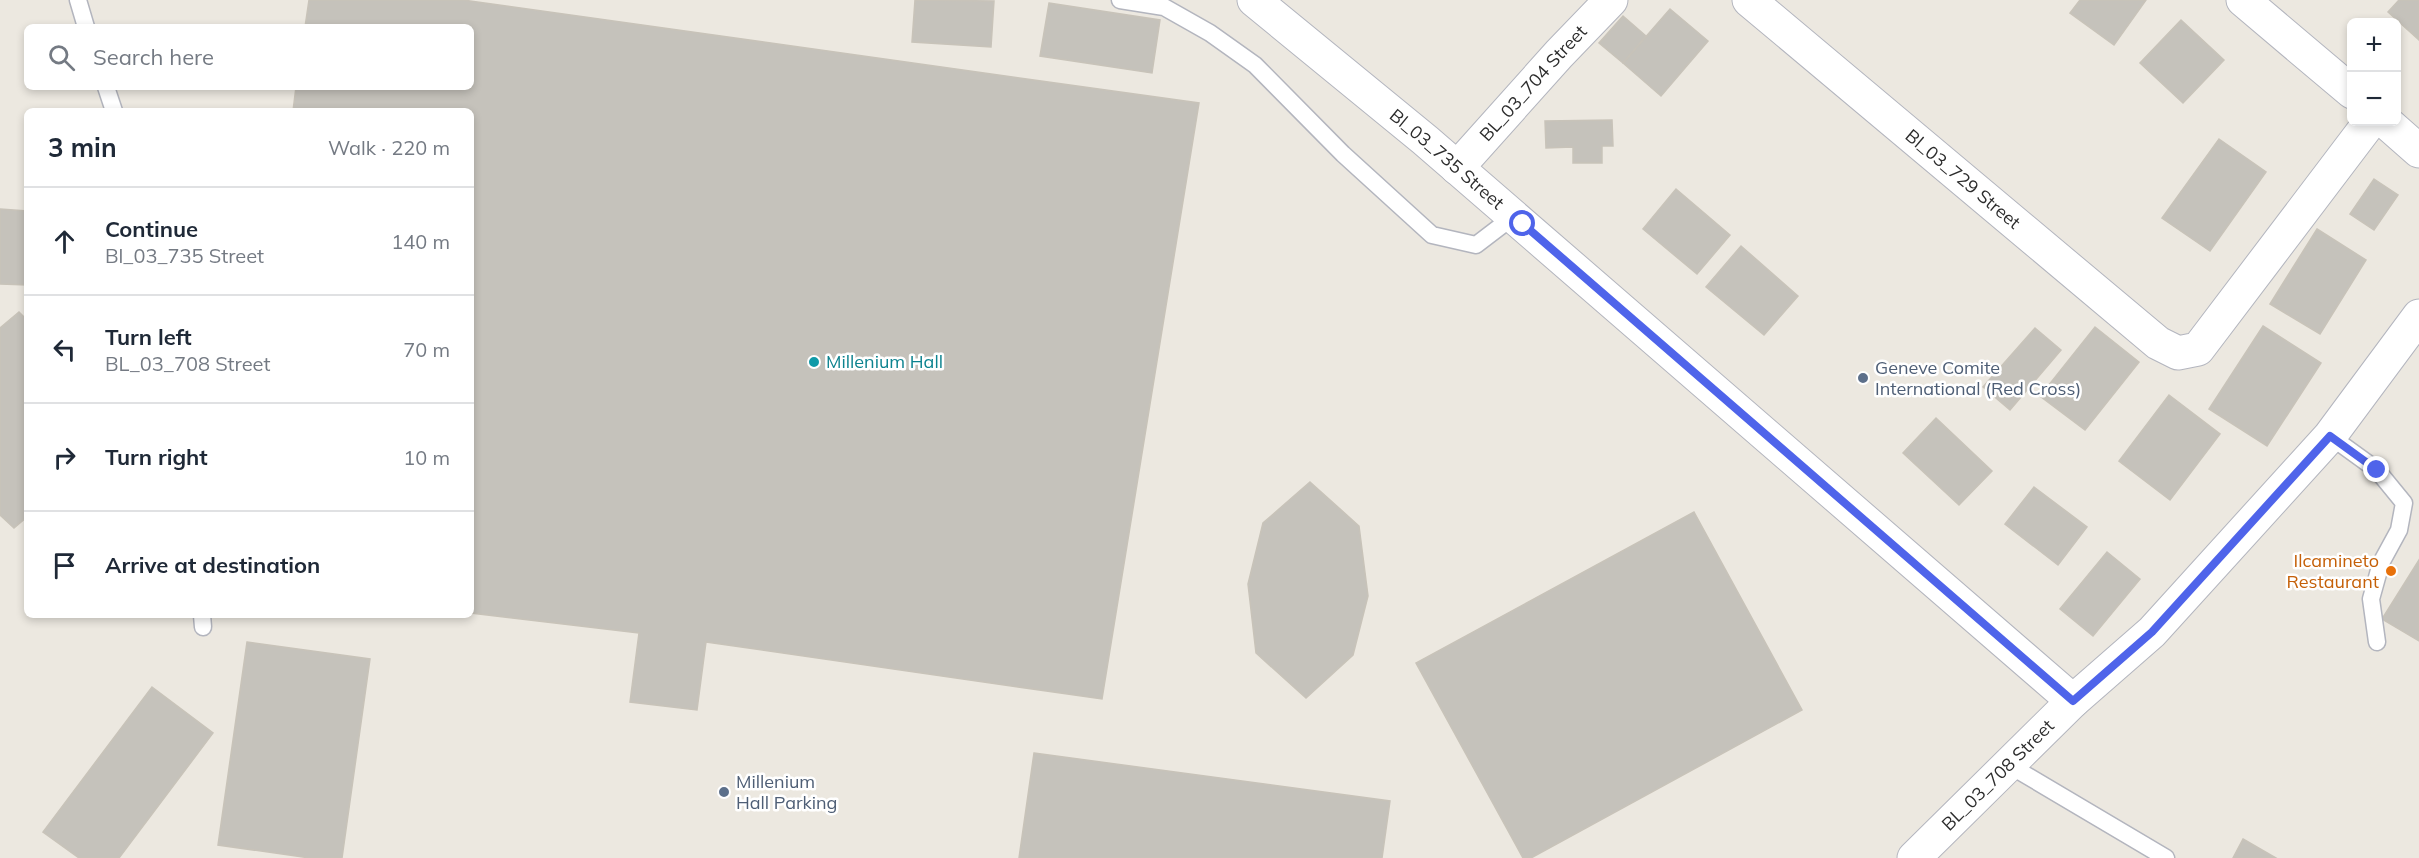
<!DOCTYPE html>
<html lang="en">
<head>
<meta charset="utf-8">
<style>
	:root { --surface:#fff; --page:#f2f2f3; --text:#1f2937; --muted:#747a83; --line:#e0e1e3 }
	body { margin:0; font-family:Mulish,sans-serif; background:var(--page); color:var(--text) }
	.controls { position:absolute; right:18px; top:18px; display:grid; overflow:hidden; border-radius:9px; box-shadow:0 3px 9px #0003 }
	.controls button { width:54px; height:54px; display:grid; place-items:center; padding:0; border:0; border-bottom:2px solid var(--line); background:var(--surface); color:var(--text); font:30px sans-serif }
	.stop { position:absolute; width:18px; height:18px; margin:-14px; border:4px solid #4f64ea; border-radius:50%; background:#fff }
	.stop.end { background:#4f64ea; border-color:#fff; box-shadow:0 2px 6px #0008 }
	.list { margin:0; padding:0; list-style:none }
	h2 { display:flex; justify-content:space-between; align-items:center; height:78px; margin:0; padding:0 24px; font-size:26px }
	h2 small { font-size:20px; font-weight:400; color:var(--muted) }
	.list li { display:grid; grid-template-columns:39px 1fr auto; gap:18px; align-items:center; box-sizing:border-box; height:108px; padding:0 24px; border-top:2px solid var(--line) }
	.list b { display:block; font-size:22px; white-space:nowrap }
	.list p { margin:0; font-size:20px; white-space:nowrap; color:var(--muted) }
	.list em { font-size:20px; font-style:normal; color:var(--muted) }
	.icon { flex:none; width:33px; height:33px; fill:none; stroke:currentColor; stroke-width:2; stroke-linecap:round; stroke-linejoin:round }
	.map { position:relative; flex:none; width:2419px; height:858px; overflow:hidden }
	.search { position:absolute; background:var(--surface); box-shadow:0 3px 9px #0003; left:24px; top:24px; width:450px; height:66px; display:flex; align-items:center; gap:15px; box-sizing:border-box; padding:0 21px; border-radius:9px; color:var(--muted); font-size:22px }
	.panel { position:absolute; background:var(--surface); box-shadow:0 3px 9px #0003; left:24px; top:108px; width:450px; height:510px; border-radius:9px }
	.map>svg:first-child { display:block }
</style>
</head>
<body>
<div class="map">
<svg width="2419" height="858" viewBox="0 0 2419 858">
	<rect width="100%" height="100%" fill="#ece8e0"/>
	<g fill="#c5c2bb" stroke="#c8c3b9" stroke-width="1.5">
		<polygon points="309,0 463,0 1199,103 1102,699 706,642 697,710 630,702 639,633 471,613 471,111 293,111 296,87 471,87 471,27 305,27"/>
		<polygon points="915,0 994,1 991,47 912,42"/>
		<polygon points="2080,0 2146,0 2114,45 2070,13"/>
		<polygon points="2399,0 2419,0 2419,40 2388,12"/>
		<polygon points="1049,3 1160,20 1152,73 1040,56"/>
		<polygon points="1670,9 1708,41 1661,96 1623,63"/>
		<polygon points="1623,16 1646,36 1623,63 1599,43"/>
		<polygon points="2181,20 2224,60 2183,103 2140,63"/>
		<polygon points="1612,120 1613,146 1602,146 1602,163 1573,163 1573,147 1546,148 1545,121"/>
		<polygon points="2219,139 2266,172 2210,251 2162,218"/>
		<polygon points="2374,179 2398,195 2374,230 2350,214"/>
		<polygon points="1676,189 1730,235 1697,274 1643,229"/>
		<polygon points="0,209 27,211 27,285 0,284"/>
		<polygon points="2317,229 2366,260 2320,334 2270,304"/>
		<polygon points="1741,246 1798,296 1764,335 1706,287"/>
		<polygon points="19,312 27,320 27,517 14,528 0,515 0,328"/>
		<polygon points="2263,326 2321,363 2267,446 2209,409"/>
		<polygon points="2095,327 2139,362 2085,430 2040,396"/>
		<polygon points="2035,328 2061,350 2010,410 1983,387"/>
		<polygon points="2169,395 2220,434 2170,500 2119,461"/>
		<polygon points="1936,418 1992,471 1959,505 1903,453"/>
		<polygon points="1310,482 1359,526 1368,596 1353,655 1306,698 1256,653 1248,584 1263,523"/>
		<polygon points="2034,487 2087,527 2058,565 2005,524"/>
		<polygon points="1694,512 1802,710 1531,858 1523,858 1416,663"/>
		<polygon points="2107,552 2140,579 2093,636 2060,609"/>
		<polygon points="2419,560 2419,641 2382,619"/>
		<polygon points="247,642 370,659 342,858 310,858 218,845"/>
		<polygon points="152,687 213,733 119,858 79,858 43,832"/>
		<polygon points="1034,753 1390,801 1382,858 1019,858"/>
		<polygon points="2243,839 2276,858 2233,858"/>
	</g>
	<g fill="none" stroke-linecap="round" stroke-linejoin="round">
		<g stroke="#b3b5be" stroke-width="19">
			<g id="lane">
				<polyline points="78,0 86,27"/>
				<polyline points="1120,0 1164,7 1210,33 1255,65 1343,154 1432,235 1476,245 1514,216"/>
				<polyline points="106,87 114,111"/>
				<polyline points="2330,436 2377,470 2404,503 2399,530 2381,563 2371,599 2377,642"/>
				<polyline points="202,615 203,627"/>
				<polyline points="2009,765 2166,858"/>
			</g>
		</g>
		<g stroke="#b3b5be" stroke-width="35">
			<g id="street">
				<path id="s1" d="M1254 0 1425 140 2073 701"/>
				<path id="s2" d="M1749 0 2158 343 2178 353 2198 349 2370 122"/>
				<polyline points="2243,0 2352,92"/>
				<polyline points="2386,122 2419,151"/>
				<path id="s3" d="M1457 168 1559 54 1611 0"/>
				<path id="s4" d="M1914 858 2073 701 2152 632 2330 436 2419 316"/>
			</g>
		</g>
		<use href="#lane" stroke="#fff" stroke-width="16"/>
		<use href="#street" stroke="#fff" stroke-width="33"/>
	</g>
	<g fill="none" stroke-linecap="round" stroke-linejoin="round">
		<polyline stroke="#4f64ea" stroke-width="8" points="1523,224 2073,701 2152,632 2330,436 2377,470"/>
	</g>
	<circle fill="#0f9aa8" stroke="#fff" stroke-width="2" cx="814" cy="362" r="6"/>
	<g fill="#5c6f8a" stroke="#fff" stroke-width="2">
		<circle cx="1863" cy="378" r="6"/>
		<circle cx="724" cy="792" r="6"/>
	</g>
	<circle fill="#e8710a" stroke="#fff" stroke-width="2" cx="2391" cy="571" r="6"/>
	<g text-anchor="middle" stroke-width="5" stroke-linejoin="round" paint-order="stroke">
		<g font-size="18" fill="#2c2c2c" stroke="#fff">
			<text dy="6" stroke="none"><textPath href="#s3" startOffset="114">BL_03_704 Street</textPath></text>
			<text dy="6" stroke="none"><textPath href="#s1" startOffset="250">Bl_03_735 Street</textPath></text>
			<text dy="6" stroke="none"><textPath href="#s2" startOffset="279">Bl_03_729 Street</textPath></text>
			<text dy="6" stroke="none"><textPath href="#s4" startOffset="118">BL_03_708 Street</textPath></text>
		</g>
		<g font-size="18" fill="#0d838f" stroke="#fff" text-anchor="start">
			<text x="826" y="368">Millenium Hall</text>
		</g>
		<g font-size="18" fill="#4e5e75" stroke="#fff" text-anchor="start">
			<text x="1875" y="374">Geneve Comite<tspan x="1875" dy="21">International (Red Cross)</tspan></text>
			<text x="736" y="788">Millenium<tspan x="736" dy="21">Hall Parking</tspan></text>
		</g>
		<g font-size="18" fill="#c56008" stroke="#fff" text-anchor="end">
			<text x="2379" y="567">Ilcamineto<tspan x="2379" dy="21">Restaurant</tspan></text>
		</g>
	</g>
</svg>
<div class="controls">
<button>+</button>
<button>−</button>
</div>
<div class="stop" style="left:1523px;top:224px"></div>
<div class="stop end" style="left:2377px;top:470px"></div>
<div class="search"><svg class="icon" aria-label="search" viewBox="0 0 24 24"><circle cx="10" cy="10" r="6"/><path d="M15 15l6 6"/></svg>Search here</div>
<section class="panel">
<h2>3 min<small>Walk · 220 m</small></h2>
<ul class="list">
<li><svg class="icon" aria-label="ahead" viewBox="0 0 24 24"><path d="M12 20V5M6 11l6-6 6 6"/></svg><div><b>Continue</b><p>Bl_03_735 Street</p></div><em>140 m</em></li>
<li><svg class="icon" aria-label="left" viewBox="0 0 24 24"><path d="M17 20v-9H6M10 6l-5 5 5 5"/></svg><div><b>Turn left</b><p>BL_03_708 Street</p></div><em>70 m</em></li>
<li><svg class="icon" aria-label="right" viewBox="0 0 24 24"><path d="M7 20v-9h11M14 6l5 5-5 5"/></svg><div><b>Turn right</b></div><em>10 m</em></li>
<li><svg class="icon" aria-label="arrive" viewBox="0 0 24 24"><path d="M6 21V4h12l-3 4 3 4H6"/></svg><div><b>Arrive at destination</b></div></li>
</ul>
</section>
</div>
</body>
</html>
